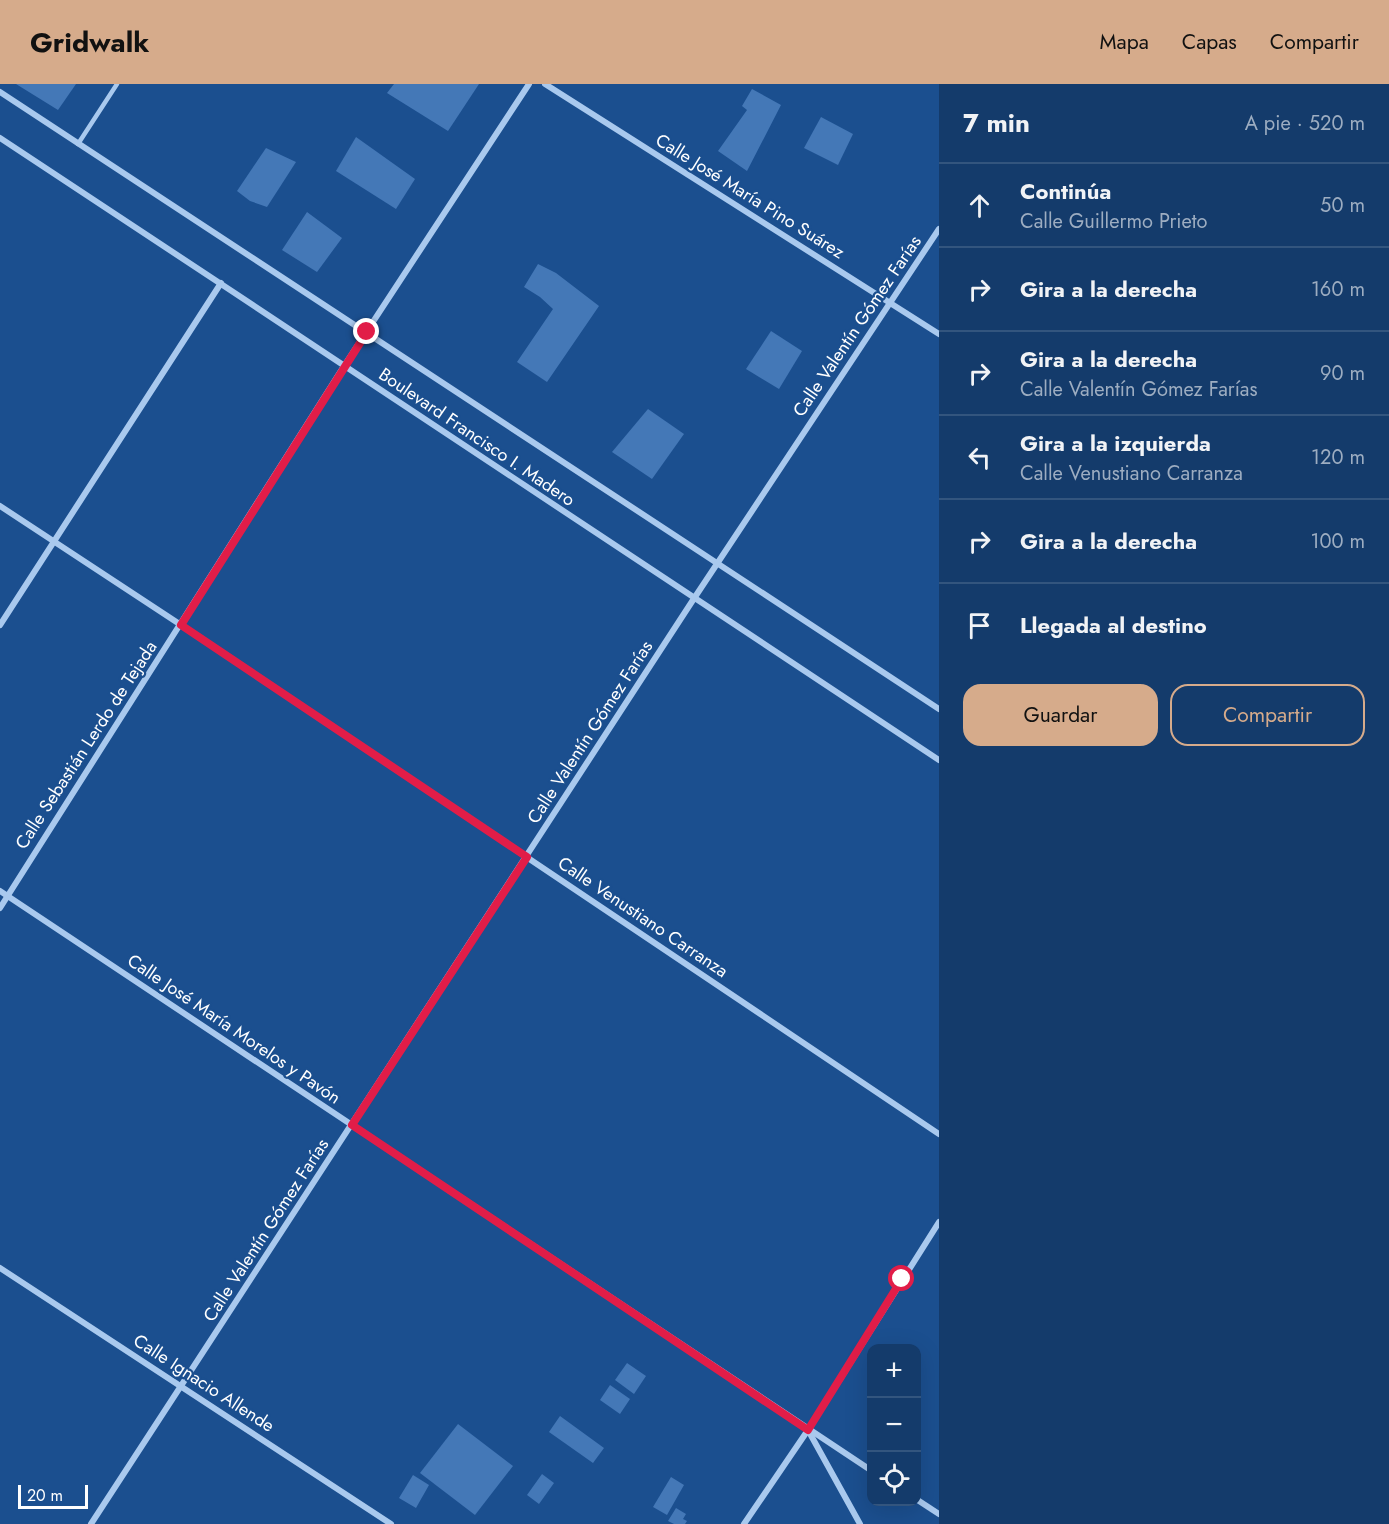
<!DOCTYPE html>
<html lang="es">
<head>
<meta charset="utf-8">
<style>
	:root { --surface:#143b6b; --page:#214673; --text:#f1f3f6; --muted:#9dadc1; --line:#33557e; --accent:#d6ab8b }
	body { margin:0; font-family:Jost,sans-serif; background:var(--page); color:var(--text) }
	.controls { position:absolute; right:18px; bottom:18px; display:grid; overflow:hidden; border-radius:12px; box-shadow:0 6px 24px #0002 }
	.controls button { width:54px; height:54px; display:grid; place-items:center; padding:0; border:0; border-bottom:2px solid var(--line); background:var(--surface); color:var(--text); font:30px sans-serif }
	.scale { position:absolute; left:18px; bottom:15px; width:70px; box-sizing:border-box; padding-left:6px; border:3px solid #fff; border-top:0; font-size:16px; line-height:21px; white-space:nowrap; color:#fff; -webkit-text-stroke:4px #1b4f8f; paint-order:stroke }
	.stop { position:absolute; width:18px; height:18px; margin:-14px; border:4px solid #e11d48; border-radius:50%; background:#fff }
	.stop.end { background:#e11d48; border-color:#fff; box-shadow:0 2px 6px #0008 }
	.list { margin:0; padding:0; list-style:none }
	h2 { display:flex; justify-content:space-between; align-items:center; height:78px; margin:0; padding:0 24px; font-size:26px }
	h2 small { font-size:20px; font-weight:400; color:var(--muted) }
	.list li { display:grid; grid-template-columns:39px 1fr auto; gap:18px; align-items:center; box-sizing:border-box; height:84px; padding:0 24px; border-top:2px solid var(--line) }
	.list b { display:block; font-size:22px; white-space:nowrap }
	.list p { margin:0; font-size:20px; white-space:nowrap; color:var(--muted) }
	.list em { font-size:20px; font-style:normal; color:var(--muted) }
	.actions { display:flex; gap:12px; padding:18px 24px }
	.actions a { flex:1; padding:14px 0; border:2px solid var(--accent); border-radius:18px; text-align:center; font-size:21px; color:var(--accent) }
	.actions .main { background:var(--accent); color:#111 }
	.icon { flex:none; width:33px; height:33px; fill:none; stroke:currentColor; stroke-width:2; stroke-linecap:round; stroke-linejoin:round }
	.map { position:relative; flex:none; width:939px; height:1440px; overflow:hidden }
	header { display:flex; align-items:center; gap:36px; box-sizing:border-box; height:84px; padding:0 30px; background:var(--accent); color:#111 }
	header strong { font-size:28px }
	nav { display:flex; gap:33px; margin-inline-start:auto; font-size:21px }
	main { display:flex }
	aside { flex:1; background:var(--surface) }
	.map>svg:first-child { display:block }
</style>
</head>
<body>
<header>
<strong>Gridwalk</strong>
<nav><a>Mapa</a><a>Capas</a><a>Compartir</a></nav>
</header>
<main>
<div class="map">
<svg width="939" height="1440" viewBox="0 0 939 1440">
	<rect width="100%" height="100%" fill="#1b4f8f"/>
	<g fill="#4478b7">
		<polygon points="16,0 76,0 58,26"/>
		<polygon points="394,0 479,0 448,47 387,9"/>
		<polygon points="752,5 781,21 747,87 718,67 747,26 742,22"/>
		<polygon points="821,33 853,50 838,81 804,64"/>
		<polygon points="356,53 415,95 396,125 336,87"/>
		<polygon points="266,64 296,78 267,123 250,117 237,107"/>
		<polygon points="307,128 342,154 317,188 282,166"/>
		<polygon points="538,180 556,189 599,222 547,298 517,278 553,225 540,213 524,203"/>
		<polygon points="771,247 802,267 779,305 746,285"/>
		<polygon points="648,325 684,350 652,395 612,368"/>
		<polygon points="627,1279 646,1292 634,1310 615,1296"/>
		<polygon points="610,1301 630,1315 620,1330 600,1316"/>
		<polygon points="560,1332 604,1364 593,1379 549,1348"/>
		<polygon points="458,1340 513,1382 475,1431 420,1389"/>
		<polygon points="542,1390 554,1399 539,1420 527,1411"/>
		<polygon points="413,1391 429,1401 416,1424 399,1414"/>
		<polygon points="671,1393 684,1401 667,1431 653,1423"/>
		<polygon points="676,1424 686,1430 683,1435 687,1437 685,1440 674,1440 668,1437"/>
	</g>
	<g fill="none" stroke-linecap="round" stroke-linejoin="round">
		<polyline stroke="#a9c9ee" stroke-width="4.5" points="78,60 117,0"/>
		<g stroke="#a9c9ee" stroke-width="6">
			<polyline points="545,0 939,250"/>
			<polyline points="0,8 939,625"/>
			<path d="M0 54C314 260 625 471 939 676"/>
			<polyline points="0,422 181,541 939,1050"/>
			<polyline points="0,541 221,199"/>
			<polyline points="0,807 872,1387"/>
			<polyline points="0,824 344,282 529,0"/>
			<polyline points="0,1184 391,1440"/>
			<polyline points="808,1346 860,1440"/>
			<polyline points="916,1415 939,1430"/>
			<polyline points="91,1440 693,516 939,145"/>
			<polyline points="744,1440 808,1346 939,1138"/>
		</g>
	</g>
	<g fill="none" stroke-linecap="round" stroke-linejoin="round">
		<polyline stroke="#e11d48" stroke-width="8" points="367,248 181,541 527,773 352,1041 808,1346 902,1195"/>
	</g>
	<g text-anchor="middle" stroke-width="4.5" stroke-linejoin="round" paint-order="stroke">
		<g font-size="18" fill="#fff" stroke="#1b4f8f">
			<text transform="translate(750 112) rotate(32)" y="6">Calle José María Pino Suárez</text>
			<text transform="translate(857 242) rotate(-56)" y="6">Calle Valentín Gómez Farías</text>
			<text transform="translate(477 353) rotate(34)" y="6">Boulevard Francisco I. Madero</text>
			<text transform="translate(590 648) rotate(-57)" y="6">Calle Valentín Gómez Farías</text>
			<text transform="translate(86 661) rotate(-57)" y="6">Calle Sebastián Lerdo de Tejada</text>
			<text transform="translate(643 833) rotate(34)" y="6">Calle Venustiano Carranza</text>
			<text transform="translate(234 945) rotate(34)" y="6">Calle José María Morelos y Pavón</text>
			<text transform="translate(266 1146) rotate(-57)" y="6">Calle Valentín Gómez Farías</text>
			<text transform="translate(204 1299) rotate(33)" y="6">Calle Ignacio Allende</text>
		</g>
	</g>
</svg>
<div class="controls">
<button>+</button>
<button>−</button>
<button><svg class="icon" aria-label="locate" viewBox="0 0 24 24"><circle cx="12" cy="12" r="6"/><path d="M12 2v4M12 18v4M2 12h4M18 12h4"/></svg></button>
</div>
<div class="scale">20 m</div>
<div class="stop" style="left:902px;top:1195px"></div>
<div class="stop end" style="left:367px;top:248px"></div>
</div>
<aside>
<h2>7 min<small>A pie · 520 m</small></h2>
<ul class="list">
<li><svg class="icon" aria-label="ahead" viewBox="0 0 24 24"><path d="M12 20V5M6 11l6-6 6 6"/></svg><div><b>Continúa</b><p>Calle Guillermo Prieto</p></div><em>50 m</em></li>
<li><svg class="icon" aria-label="right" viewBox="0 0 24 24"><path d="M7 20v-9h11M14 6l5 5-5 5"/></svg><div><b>Gira a la derecha</b></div><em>160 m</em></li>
<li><svg class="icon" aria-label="right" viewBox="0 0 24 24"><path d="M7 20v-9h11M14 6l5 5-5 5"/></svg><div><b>Gira a la derecha</b><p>Calle Valentín Gómez Farías</p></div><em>90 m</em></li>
<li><svg class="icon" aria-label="left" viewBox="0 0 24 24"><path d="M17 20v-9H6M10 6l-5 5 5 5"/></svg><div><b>Gira a la izquierda</b><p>Calle Venustiano Carranza</p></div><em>120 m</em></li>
<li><svg class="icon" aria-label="right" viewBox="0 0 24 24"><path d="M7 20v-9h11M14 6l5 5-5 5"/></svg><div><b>Gira a la derecha</b></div><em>100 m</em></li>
<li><svg class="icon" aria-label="arrive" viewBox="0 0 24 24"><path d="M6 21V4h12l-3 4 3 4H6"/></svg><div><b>Llegada al destino</b></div></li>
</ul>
<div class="actions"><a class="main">Guardar</a><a>Compartir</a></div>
</aside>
</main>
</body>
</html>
